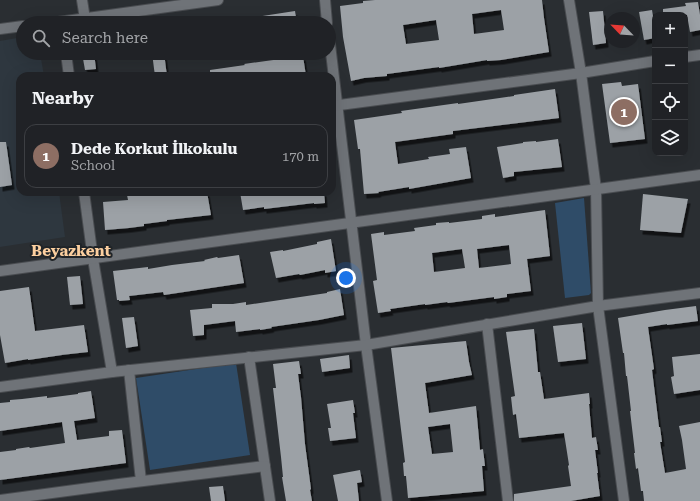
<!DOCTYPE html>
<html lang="en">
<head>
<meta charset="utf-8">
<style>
	:root { --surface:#202226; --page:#282a2e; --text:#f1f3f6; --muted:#a2a4a7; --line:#3d3f43; --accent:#1a73e8 }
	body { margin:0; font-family:"Roboto Serif",serif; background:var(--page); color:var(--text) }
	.controls { position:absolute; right:12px; top:12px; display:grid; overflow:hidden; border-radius:8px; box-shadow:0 4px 16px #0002 }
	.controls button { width:36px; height:36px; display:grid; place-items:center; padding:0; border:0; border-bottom:1px solid var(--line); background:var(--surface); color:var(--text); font:20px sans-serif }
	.compass { position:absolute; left:604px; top:12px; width:36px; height:36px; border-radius:50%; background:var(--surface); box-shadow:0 4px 16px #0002; rotate:295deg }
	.you { position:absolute; left:346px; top:278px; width:14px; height:14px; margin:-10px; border:3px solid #fff; border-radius:50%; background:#1a73e8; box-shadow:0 0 0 6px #1a73e833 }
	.badge { display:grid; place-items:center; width:26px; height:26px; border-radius:50%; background:var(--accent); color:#fff; font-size:13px; font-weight:700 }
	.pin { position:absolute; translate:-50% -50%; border:2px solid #fff; box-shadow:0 1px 4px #0006 }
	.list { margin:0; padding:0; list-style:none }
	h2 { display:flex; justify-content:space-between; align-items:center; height:52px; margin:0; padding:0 16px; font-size:17px }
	h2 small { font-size:13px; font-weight:400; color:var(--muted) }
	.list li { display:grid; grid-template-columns:26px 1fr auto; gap:12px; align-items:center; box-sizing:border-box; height:64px; margin:0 8px 8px; padding:0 8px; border:1px solid var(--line); border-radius:12px }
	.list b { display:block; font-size:15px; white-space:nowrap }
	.list p { margin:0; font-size:13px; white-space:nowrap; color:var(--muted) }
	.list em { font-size:13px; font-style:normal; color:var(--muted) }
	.icon { flex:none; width:22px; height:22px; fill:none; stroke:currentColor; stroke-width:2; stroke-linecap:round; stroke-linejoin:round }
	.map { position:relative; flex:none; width:700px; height:501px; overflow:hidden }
	.search { position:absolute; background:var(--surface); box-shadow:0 4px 16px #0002; left:16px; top:16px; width:320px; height:44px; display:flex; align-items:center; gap:10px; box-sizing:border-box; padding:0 14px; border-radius:22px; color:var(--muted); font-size:15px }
	.panel { position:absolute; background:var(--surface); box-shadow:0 4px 16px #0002; left:16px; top:72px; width:320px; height:124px; border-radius:12px }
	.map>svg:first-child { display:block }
</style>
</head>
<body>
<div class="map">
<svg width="700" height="501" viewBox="0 0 700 501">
	<defs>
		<filter id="shadow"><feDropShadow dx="2.5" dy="4.5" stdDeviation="0" flood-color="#0009"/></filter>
	</defs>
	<rect width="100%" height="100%" fill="#2a2e32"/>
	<polygon fill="#2e373f" points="23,37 23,53 40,53 44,76 20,76 20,192 59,192 65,237 0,247 0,41"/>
	<g fill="#2f4c68">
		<polygon points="584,198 591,293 589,295 565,298 555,203"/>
		<polygon points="236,363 250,455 150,470 136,378"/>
	</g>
	<g fill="#9ca1a6" fill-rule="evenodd" filter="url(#shadow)">
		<path d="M375 0H542L544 18 549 52 501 60 487 61V60L439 68V67L387 74V76L364 78 351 81 343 37 340 6 363 3V1ZM501 10 504 30 474 34 472 14ZM436 20 439 40 406 44 403 25Z"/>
		<polygon points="698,2 700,15 700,30 690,32 687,15 663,15 663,9 686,6 685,3"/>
		<polygon points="652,10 655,29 655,38 644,40 639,12"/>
		<polygon points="295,11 297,23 256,23 256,17"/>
		<polygon points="603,11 606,43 593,45 589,12"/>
		<polygon points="82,53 94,53 96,69 85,70"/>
		<polygon points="152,53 164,53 167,76 155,76"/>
		<polygon points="303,56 306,76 210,76 210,70 245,65 244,64 266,61"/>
		<polygon points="621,82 622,86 638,84 645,139 610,143 602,84"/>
		<polygon points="555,89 559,118 453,131 453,134 395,142 398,164 429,159 428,157 450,154 449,149 466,147 471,178 409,189 409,187 378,192 379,193 364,194 360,149 358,149 354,120 402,113 401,111 458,103 458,104 514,96 514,95"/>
		<polygon points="558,139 562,167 514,172 514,176 503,178 497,147 523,143 523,142 536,141 536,142"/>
		<polygon points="0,142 6,142 12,185 0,187"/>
		<polygon points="162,192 207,192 211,215 167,220 167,221 144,224 144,226 129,228 105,230 103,202 128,200 127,195 140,193 140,195"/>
		<polygon points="240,192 324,192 325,203 314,204 314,203 264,209 264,207 243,210"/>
		<polygon points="643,194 688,199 681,233 640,230"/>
		<path d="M545 210 550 256 527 259 531 291 507 294V297L494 299V297L448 303 447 302 425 305V304L390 309 391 311 378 313 373 281 377 280 371 234 384 232V235L415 231 414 228 436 225V223L449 222V223L482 219V216L495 214V217ZM509 245 511 264 479 268 477 249ZM462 249 465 268 434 272 432 253Z"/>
		<polygon points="331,239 336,271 325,273 325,270 300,275 299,274 276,278 270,252 283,250 283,251 317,244 317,242"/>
		<polygon points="239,255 244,283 164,295 163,292 129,296 130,300 119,301 119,300 117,300 113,271 148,267 148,269 172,265 205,261 204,260 217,257 218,258"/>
		<polygon points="80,276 83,304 70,305 67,277"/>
		<polygon points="29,287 35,331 84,325 88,352 61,355 62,355 28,360 28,359 5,363 0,335 0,291"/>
		<polygon points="340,289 344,315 319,320 271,327 272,328 260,330 260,329 236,332 235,321 204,325 204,335 193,336 190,310 212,308 212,304 233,304 246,302 246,305 327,293 327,292"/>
		<polygon points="696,306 698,321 667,325 667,324 648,327 654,369 652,370 659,427 660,427 662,442 660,442 665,473 686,469 682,440 679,426 700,422 700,501 644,501 643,491 641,491 638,468 636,469 634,453 635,453 630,411 631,411 627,376 626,376 624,353 623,353 618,318 665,310"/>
		<polygon points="134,317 138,346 126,348 122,318"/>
		<polygon points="582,323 586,359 558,362 553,326"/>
		<polygon points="534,329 538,372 540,372 544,399 589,393 590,404 589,404 592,438 596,437 598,450 595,450 598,473 597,473 600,496 571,501 514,501 514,494 571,486 568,466 569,465 564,433 519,438 516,414 513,415 511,397 515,396 506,332"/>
		<path d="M466 341 469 362 472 375 425 383 429 413 476 406 480 450 483 449 485 466H482L484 491 408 498 406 476H404L403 463 405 462 391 348ZM450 424 453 452 432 454 428 427Z"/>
		<polygon points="700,354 700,390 674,394 671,377 674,376 672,357"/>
		<polygon points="349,355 350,368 322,372 320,359"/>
		<polygon points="299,361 301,374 298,374 301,397 305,444 311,489 310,490 312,501 286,501 282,477 283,477 281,457 273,388 276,388 273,364"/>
		<polygon points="91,391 95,418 74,421 77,440 109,436 109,431 122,430 126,463 0,480 0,452 16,450 16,449 29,447 30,448 65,443 62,422 0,431 0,403 10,402 10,400 22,399 47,396 47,398 78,394 78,393"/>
		<polygon points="353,400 355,413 353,413 356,438 330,441 328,428 331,428 327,404"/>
		<polygon points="360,470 362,482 357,483 359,501 338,501 333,475"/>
		<polygon points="223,486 225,501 211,501 209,487"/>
	</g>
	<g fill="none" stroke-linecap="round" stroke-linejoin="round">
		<g stroke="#494c50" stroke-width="12">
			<g id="minor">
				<polyline points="82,0 85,19"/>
				<polyline points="325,0 327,23"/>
				<polyline points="569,0 581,73 596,189 598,306 624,501"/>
				<polyline points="329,36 366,345 387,501"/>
				<polyline points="66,53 69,76"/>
				<polyline points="685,57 700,55"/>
				<polyline points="332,106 581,73 655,61"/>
				<polyline points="84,192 93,259 112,372"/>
				<polyline points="0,271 700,175"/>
				<polyline points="487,324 508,501"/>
				<polyline points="249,357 270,501"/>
				<polyline points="129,370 141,481"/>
				<polyline points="0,387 112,372 366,345 598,306 700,293"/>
				<polyline points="0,500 119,484 265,466"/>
			</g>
		</g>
		<g stroke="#494c50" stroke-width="12">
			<g id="tertiary">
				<polyline points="51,23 218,0"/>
				<polyline points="0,29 23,26"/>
			</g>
		</g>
		<use href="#minor" stroke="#6f7378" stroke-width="10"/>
		<use href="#tertiary" stroke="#6f7378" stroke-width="10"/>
	</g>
	<g text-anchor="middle" stroke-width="4" stroke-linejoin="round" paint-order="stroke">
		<g font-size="15" font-weight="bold" fill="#fccf9f" stroke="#202428">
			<text x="71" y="256">Beyazkent</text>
		</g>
	</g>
</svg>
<div class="controls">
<button>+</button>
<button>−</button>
<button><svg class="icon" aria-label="locate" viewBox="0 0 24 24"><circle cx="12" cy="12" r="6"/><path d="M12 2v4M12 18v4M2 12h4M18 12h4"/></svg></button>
<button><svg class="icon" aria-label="layers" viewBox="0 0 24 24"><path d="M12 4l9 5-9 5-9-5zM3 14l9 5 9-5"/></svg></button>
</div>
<svg class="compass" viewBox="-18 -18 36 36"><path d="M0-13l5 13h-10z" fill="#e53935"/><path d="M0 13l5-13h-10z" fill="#a2a4a7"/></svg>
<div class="you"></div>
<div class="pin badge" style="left:624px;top:112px;background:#8d6e63">1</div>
<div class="search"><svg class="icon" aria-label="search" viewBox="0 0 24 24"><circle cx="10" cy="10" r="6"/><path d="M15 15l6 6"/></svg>Search here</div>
<section class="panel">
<h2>Nearby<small></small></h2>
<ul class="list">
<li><span class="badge" style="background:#8d6e63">1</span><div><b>Dede Korkut İlkokulu</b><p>School</p></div><em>170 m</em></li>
</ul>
</section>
</div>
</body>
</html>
